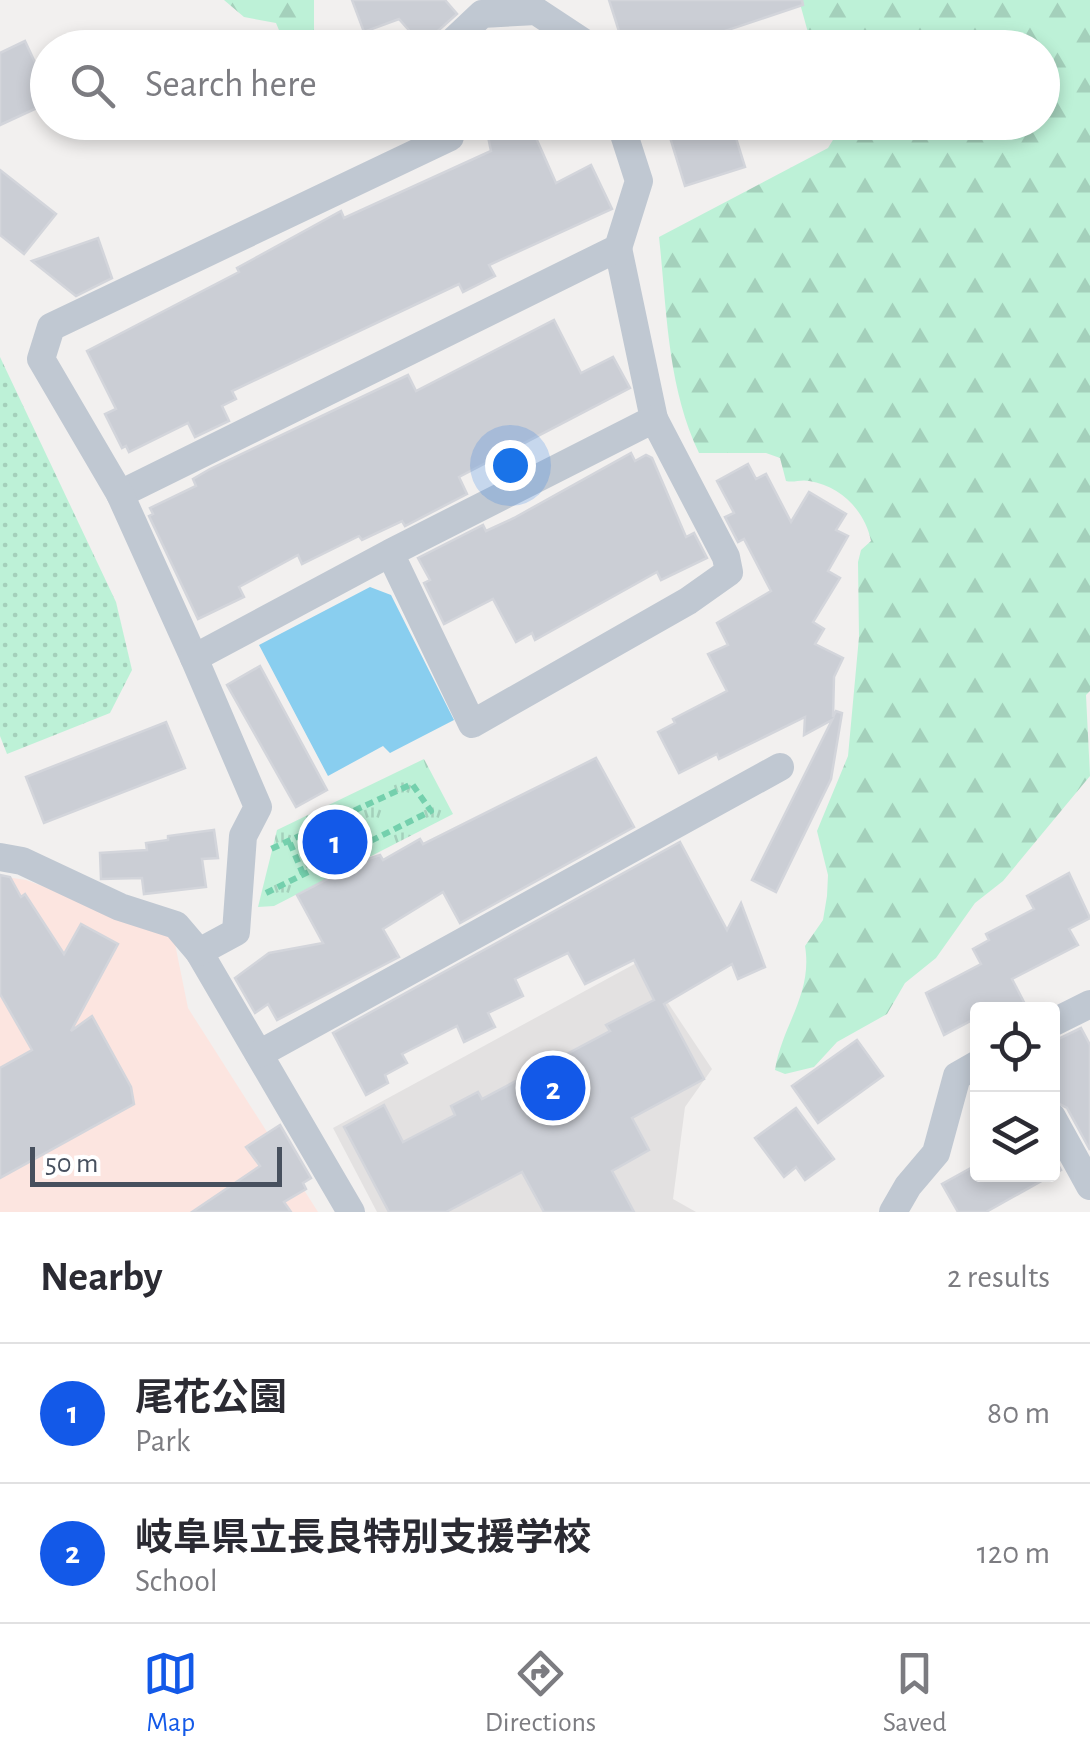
<!DOCTYPE html>
<html lang="en">
<head>
<meta charset="utf-8">
<style>
	:root { --surface:#fff; --page:#f7f7f7; --text:#2b2b33; --muted:#7c7c81; --line:#e1e1e2; --accent:#1359e8 }
	body { margin:0; font-family:"Alegreya Sans","Noto Sans JP",sans-serif; background:var(--page); color:var(--text) }
	.controls { position:absolute; right:30px; bottom:30px; display:grid; overflow:hidden; border-radius:10px; box-shadow:0 5px 15px #0003 }
	.controls button { width:90px; height:90px; display:grid; place-items:center; padding:0; border:0; border-bottom:2px solid var(--line); background:var(--surface); color:var(--text); font:50px sans-serif }
	.scale { position:absolute; left:30px; bottom:25px; width:252px; box-sizing:border-box; padding-left:10px; border:5px solid #47505e; border-top:0; font-size:28px; line-height:35px; white-space:nowrap; color:#47505e; -webkit-text-stroke:8px #fff; paint-order:stroke }
	.you { position:absolute; left:510px; top:465px; width:35px; height:35px; margin:-25px; border:8px solid #fff; border-radius:50%; background:#1a73e8; box-shadow:0 0 0 15px #1a73e833 }
	.badge { display:grid; place-items:center; width:65px; height:65px; border-radius:50%; background:var(--accent); color:#fff; font-size:32px; font-weight:700 }
	.pin { position:absolute; translate:-50% -50%; border:5px solid #fff; box-shadow:0 2px 10px #0006 }
	.list { margin:0; padding:0; list-style:none }
	h2 { display:flex; justify-content:space-between; align-items:center; height:130px; margin:0; padding:0 40px; font-size:42px }
	h2 small { font-size:32px; font-weight:400; color:var(--muted) }
	.list li { display:grid; grid-template-columns:65px 1fr auto; gap:30px; align-items:center; box-sizing:border-box; height:140px; padding:0 40px; border-top:2px solid var(--line) }
	.list b { display:block; font-size:38px; white-space:nowrap }
	.list p { margin:0; font-size:32px; white-space:nowrap; color:var(--muted) }
	.list em { font-size:32px; font-style:normal; color:var(--muted) }
	.icon { flex:none; width:55px; height:55px; fill:none; stroke:currentColor; stroke-width:2; stroke-linecap:round; stroke-linejoin:round }
	.map { position:relative; flex:none; width:1090px; height:1212px; overflow:hidden }
	.search { position:absolute; background:var(--surface); box-shadow:0 5px 15px #0003; left:30px; right:30px; top:30px; height:110px; display:flex; align-items:center; gap:25px; box-sizing:border-box; padding:0 35px; border-radius:55px; color:var(--muted); font-size:38px }
	.sheet { height:410px; background:var(--surface) }
	nav { display:flex; justify-content:space-around; align-items:center; box-sizing:border-box; height:140px; border-top:2px solid var(--line); background:var(--surface); font-size:28px; color:var(--muted) }
	nav a { display:grid; justify-items:center; gap:5px }
	nav .on { color:var(--accent) }
	.map>svg:first-child { display:block }
</style>
</head>
<body>
<div class="map">
<svg width="1090" height="1212" viewBox="0 0 1090 1212">
	<defs>
		<pattern id="grass-dots" width="8" height="8" patternUnits="userSpaceOnUse" patternTransform="scale(2.5)"><rect width="8" height="8" fill="#bdf1d7"/><path d="M2 2h.1M6 6h.1" fill="none" stroke="#a4d0bb" stroke-width="1.8" stroke-linecap="round"/></pattern>
		<pattern id="forest-firs" width="22" height="20" patternUnits="userSpaceOnUse" patternTransform="scale(2.5)"><rect width="22" height="20" fill="#bdf1d7"/><path d="M5 1l3.5 6h-7zM16 11l3.5 6h-7z" fill="#a4d0bb"/></pattern>
		<pattern id="park-tufts" width="24" height="20" patternUnits="userSpaceOnUse" patternTransform="scale(2.5)"><rect width="24" height="20" fill="#bdf1d7"/><path d="M3 7l-1-3M5 7V3M7 7l1-3M15 17l-1-3M17 17v-4M19 17l1-3" fill="none" stroke="#a4d0bb"/></pattern>
	</defs>
	<rect width="100%" height="100%" fill="#f2f0ef"/>
	<polygon fill="#e3e1e1" points="640,961 712,1069 685,1107 673,1199 696,1212 377,1212 333,1128"/>
	<polygon fill="#fce5e0" points="0,876 26,880 173,934 188,1008 318,1212 0,1212"/>
	<polygon fill="url(#grass-dots)" points="0,357 116,602 132,670 110,713 7,754 0,736"/>
	<g fill="url(#forest-firs)">
		<polygon points="224,0 314,0 314,33 323,47 286,47 276,23 244,17"/>
		<path d="M799 0H1090V691L1086 695 1090 776 1003 881 975 903 936 958 905 983 887 1014 837 1042 814 1067 785 1074 775 1070C782 1025 813 994 805 946L823 920 827 896 828 875 817 831 848 756 859 637 858 562 861 550 871 541C865 511 841 486 809 481 801 479 794 483 786 481L780 458 766 453H699C667 386 667 310 659 237L828 148 836 135 832 123 1042 122V48L812 47Z"/>
	</g>
	<polygon fill="url(#park-tufts)" points="424,759 453,814 274,906 258,907 277,830"/>
	<polygon fill="#89ceef" points="370,587 391,595 454,720 390,753 383,746 328,776 259,645"/>
	<g fill="#cbced5" stroke="#d3d5db" stroke-width="2.5">
		<polygon points="352,0 445,0 457,14 422,45 399,19 364,32"/>
		<polygon points="609,0 802,0 803,5 677,47 624,47"/>
		<polygon points="25,41 48,90 48,103 0,125 0,53"/>
		<polygon points="485,122 529,122 556,183 591,165 612,209 489,265 495,276 463,292 459,284 232,391 236,399 222,406 229,421 195,437 188,423 129,452 126,446 122,448 105,414 116,409 87,351 239,272 237,268 341,211 344,218 491,151"/>
		<polygon points="707,122 731,122 745,167 685,186 669,134"/>
		<polygon points="0,170 56,214 24,254 0,235"/>
		<polygon points="98,238 112,278 76,296 32,261"/>
		<polygon points="554,320 581,373 613,357 630,388 459,477 467,494 405,526 402,521 362,540 359,536 302,564 298,555 239,587 244,597 198,619 149,516 153,514 150,508 196,486 193,479 210,469 408,375 416,391"/>
		<polygon points="631,453 635,461 646,455 652,458 686,537 694,533 707,558 661,580 657,572 535,640 532,633 516,642 493,599 444,624 424,583 430,580 418,558 483,525 486,531 514,518"/>
		<polygon points="748,464 756,479 766,474 791,522 809,492 846,514 836,530 848,536 828,571 840,578 813,622 824,629 815,644 843,658 834,677 833,717 836,711 842,713 831,779 776,892 752,880 832,720 804,735 805,717 719,759 717,754 679,773 658,732 675,723 673,719 727,691 708,654 728,645 717,623 771,591 744,539 738,542 725,517 734,513 717,481"/>
		<polygon points="260,666 327,790 296,807 227,685"/>
		<polygon points="166,722 185,768 44,823 26,777"/>
		<polygon points="596,758 634,827 460,923 443,892 383,929 399,957 277,1020 268,1004 255,1013 235,978 269,953 323,943 297,895 362,861 380,855 383,860 420,839 423,844"/>
		<polygon points="214,830 218,858 202,859 206,887 144,894 142,878 101,879 100,853 147,850 146,843 168,840 168,836"/>
		<polygon points="680,842 727,930 741,903 765,967 738,979 732,964 664,1004 704,1079 632,1118 649,1150 612,1171 634,1212 544,1212 522,1172 446,1212 389,1212 344,1127 384,1105 403,1142 455,1115 451,1106 478,1092 482,1099 610,1031 606,1025 654,1000 634,960 585,984 568,953 515,979 523,996 488,1013 495,1027 464,1042 457,1026 402,1054 407,1063 385,1075 388,1083 366,1095 333,1033"/>
		<polygon points="1069,873 1090,918 1069,929 1078,945 1012,979 1028,1010 978,1010 978,1017 944,1035 926,993 981,964 973,949 989,940 986,934 1034,909 1027,896"/>
		<polygon points="0,875 10,877 21,897 25,894 64,954 81,924 118,944 71,1031 92,1016 131,1087 134,1104 0,1178 0,1068 32,1050 0,994"/>
		<polygon points="1081,1028 1090,1045 1090,1150 1067,1108 1052,1100 1052,1042"/>
		<polygon points="857,1040 883,1076 818,1123 792,1086"/>
		<polygon points="796,1108 834,1159 805,1180 796,1167 784,1177 755,1138"/>
		<polygon points="280,1125 311,1178 303,1183 306,1189 284,1202 291,1212 192,1212 260,1166 246,1147"/>
		<polygon points="1052,1154 1061,1170 986,1212 958,1212 942,1184 978,1164 978,1174 1052,1174"/>
	</g>
	<g fill="none" stroke-linecap="round" stroke-linejoin="round">
		<g stroke="#74d0ad" stroke-width="6" stroke-dasharray="8 5" stroke-linecap="butt">
			<polyline points="290,843 303,874"/>
			<polyline points="266,893 431,811 412,784 271,849"/>
		</g>
		<g stroke="#c0c8d2" stroke-width="28">
			<polyline points="446,48 482,14 536,11 592,48"/>
			<polyline points="618,248 654,419"/>
			<polyline points="120,494 618,248 639,181 620,122"/>
			<polyline points="194,658 120,494 41,359 51,327 450,137 448,122"/>
			<polyline points="0,857 22,861 120,907 176,925 199,952 351,1212"/>
			<polyline points="199,952 236,932 243,836 258,807 194,658 390,553 472,724 688,601 729,572 726,557 654,419 390,553"/>
			<polyline points="1052,1023 1090,1004"/>
			<polyline points="259,1054 780,767"/>
			<polyline points="1052,1117 1090,1186"/>
			<polyline points="893,1212 908,1186 936,1153 957,1076 978,1064"/>
		</g>
	</g>
</svg>
<div class="controls">
<button><svg class="icon" aria-label="locate" viewBox="0 0 24 24"><circle cx="12" cy="12" r="6"/><path d="M12 2v4M12 18v4M2 12h4M18 12h4"/></svg></button>
<button><svg class="icon" aria-label="layers" viewBox="0 0 24 24"><path d="M12 4l9 5-9 5-9-5zM3 14l9 5 9-5"/></svg></button>
</div>
<div class="scale">50 m</div>
<div class="you"></div>
<div class="pin badge" style="left:335px;top:842px">1</div>
<div class="pin badge" style="left:553px;top:1088px">2</div>
<div class="search"><svg class="icon" aria-label="search" viewBox="0 0 24 24"><circle cx="10" cy="10" r="6"/><path d="M15 15l6 6"/></svg>Search here</div>
</div>
<section class="sheet">
<h2>Nearby<small>2 results</small></h2>
<ul class="list">
<li><span class="badge">1</span><div><b>尾花公園</b><p>Park</p></div><em>80 m</em></li>
<li><span class="badge">2</span><div><b>岐阜県立長良特別支援学校</b><p>School</p></div><em>120 m</em></li>
</ul>
</section>
<nav>
<a class="on"><svg class="icon" aria-label="map" viewBox="0 0 24 24"><path d="M3 6l6-2 6 2 6-2v14l-6 2-6-2-6 2zM9 4v14M15 6v14"/></svg>Map</a>
<a><svg class="icon" aria-label="directions" viewBox="0 0 24 24"><path d="M12 3l9 9-9 9-9-9zM9 14v-3h6M13 9l2 2-2 2"/></svg>Directions</a>
<a><svg class="icon" aria-label="saved" viewBox="0 0 24 24"><path d="M7 4h10v16l-5-4-5 4z"/></svg>Saved</a>
</nav>
</body>
</html>
